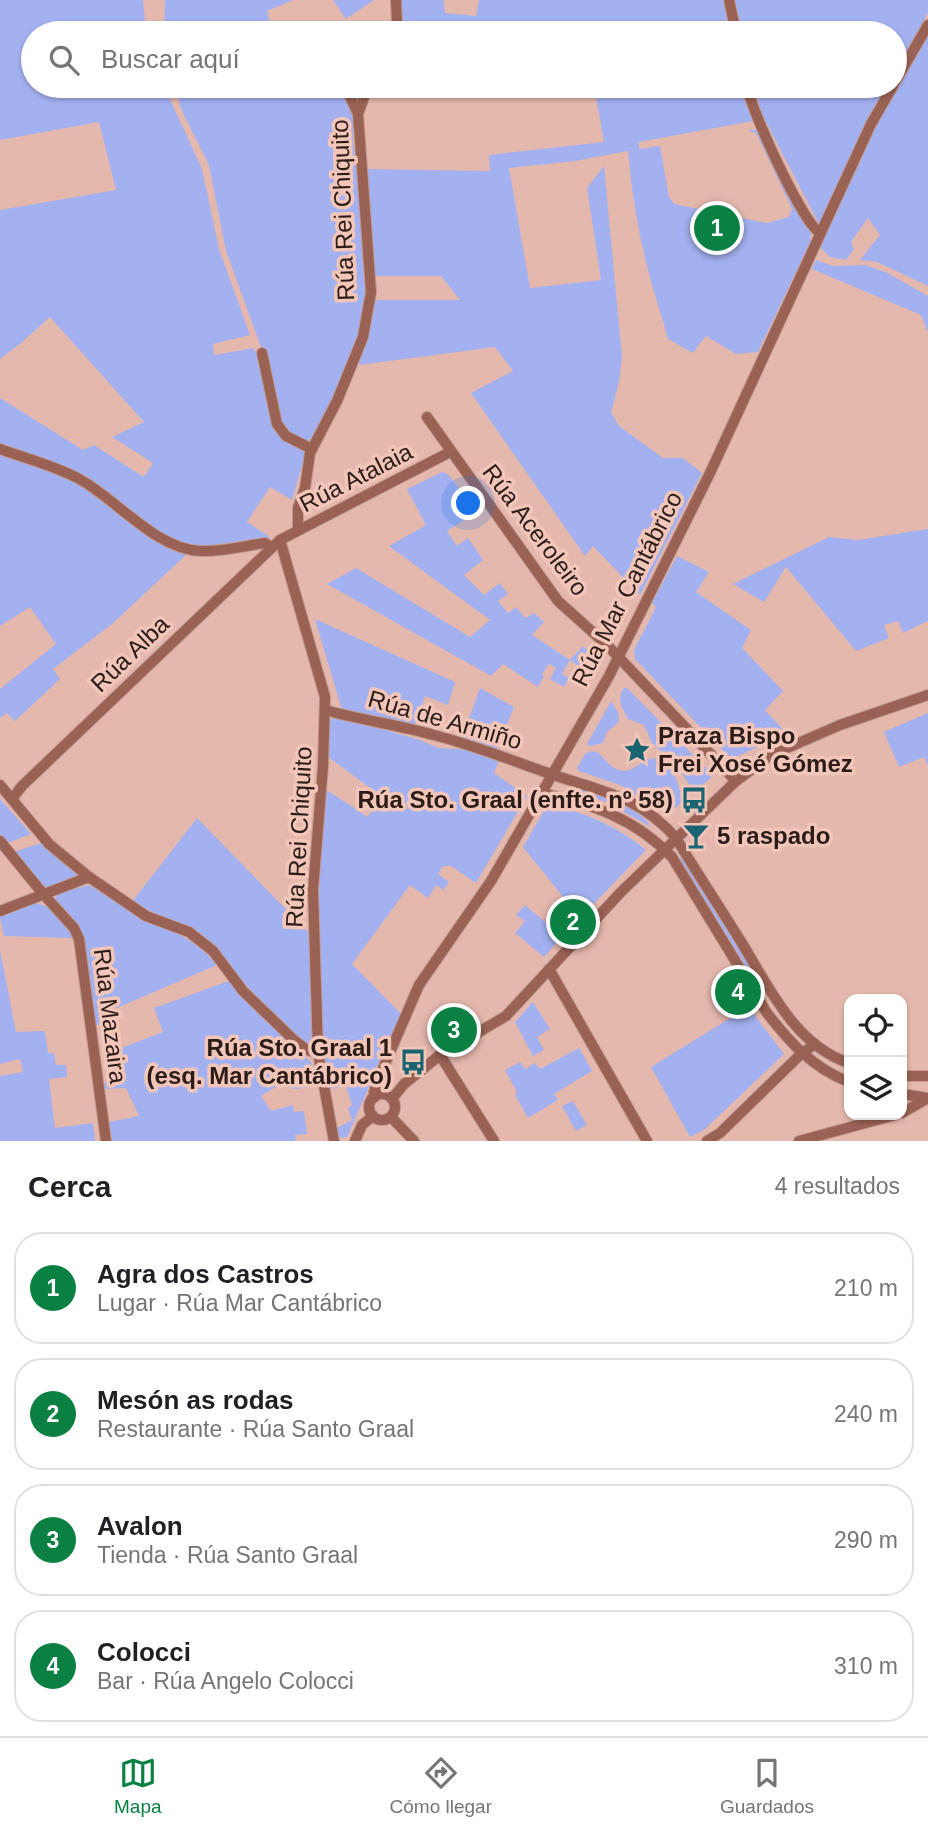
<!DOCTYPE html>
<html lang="es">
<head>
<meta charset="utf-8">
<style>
	:root { --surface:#fff; --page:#f6f6f6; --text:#202124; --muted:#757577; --line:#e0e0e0; --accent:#0b8043 }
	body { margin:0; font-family:Arial,sans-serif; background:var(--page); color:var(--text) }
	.controls { position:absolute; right:21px; bottom:21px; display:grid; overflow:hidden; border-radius:14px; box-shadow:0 2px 5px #0004 }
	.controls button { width:63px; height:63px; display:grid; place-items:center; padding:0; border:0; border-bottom:2px solid var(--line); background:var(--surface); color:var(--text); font:35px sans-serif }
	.you { position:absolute; left:469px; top:504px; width:24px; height:24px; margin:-18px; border:5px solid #fff; border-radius:50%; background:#1a73e8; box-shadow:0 0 0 10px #1a73e833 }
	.badge { display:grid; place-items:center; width:46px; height:46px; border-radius:50%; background:var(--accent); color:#fff; font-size:23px; font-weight:700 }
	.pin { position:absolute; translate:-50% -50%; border:4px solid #fff; box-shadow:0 2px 7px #0006 }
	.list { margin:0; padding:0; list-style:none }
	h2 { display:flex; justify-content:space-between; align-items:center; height:91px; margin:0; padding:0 28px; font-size:30px }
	h2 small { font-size:23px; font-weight:400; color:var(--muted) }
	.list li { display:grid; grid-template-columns:46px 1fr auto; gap:21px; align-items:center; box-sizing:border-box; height:112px; margin:0 14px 14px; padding:0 14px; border:2px solid var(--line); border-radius:28px }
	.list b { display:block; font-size:26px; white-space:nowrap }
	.list p { margin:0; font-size:23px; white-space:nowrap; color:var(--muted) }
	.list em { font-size:23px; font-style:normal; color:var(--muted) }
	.icon { flex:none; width:38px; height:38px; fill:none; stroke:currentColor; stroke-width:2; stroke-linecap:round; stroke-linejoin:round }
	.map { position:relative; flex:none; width:928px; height:1141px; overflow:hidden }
	.search { position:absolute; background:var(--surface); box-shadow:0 2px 5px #0004; left:21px; right:21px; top:21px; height:77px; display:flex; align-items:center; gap:18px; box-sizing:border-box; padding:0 24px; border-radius:38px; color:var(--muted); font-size:26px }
	.sheet { height:595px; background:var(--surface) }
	nav { display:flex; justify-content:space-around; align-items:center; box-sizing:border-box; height:98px; border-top:2px solid var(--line); background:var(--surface); font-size:19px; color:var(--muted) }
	nav a { display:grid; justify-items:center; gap:4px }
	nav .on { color:var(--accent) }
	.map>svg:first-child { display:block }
</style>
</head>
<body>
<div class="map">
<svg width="928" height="1141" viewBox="0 0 928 1141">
	<rect width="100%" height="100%" fill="#e5b8ad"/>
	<g fill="#a4b1f1">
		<path d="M0 0H143L146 33H33V86H164L202 169 219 249 250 335 213 344 214 355 254 348 265 377 274 426 306 452 292 500 270 487 247 522 270 537 268 540C225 537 206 558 163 535L80 475 0 443V398L83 450 94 445 144 477 153 463 112 437 144 422 50 317 21 343 0 359V210L116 190 99 122 0 140Z"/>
		<polygon points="165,0 293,0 267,11 273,33 164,33"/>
		<polygon points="333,0 374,0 346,19"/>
		<polygon points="400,0 444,0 445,13 476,16 479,0 725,0 731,33 399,33"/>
		<polygon points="731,0 928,0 928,13 895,72 895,33 738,33"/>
		<polygon points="928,33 928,286 877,262 860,260 880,235 868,218 851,242 854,249 846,260 830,257 820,247 876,124"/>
		<polygon points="175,86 338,86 354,117 353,141 360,187 368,303 358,344 334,399 311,445 289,435 280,424 270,372 226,251 209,165 181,109"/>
		<polygon points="433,86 546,86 481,97"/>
		<path d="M594 86H742L747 106 753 121 639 142V149L660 146 669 197 674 204 767 223 789 217 792 209 756 133 748 131 759 129 811 233 810 242 758 352 736 354 706 336 693 353 668 339C663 319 656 300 651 281 639 238 632 195 628 151L575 161 509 168 530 288 601 280 587 188 604 166 622 356 619 382 611 412 619 426 663 458H683L702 473 640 595 593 546 585 556 471 393 513 371 495 347 359 365 373 300H460L441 276H375L364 169 490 171 489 155 604 142Z"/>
		<polygon points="754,86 887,86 863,130 819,224 761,112"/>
		<polygon points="816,260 833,266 865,265 886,272 928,296 928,332 921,315 812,269"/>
		<polygon points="0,451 75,480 117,513 187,554 112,624 53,669 60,679 15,721 7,713 0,718 0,689 56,644 30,607 0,626"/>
		<polygon points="442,472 448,474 476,512 447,531 457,546 468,538 483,560 464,575 484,595 500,583 508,594 498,601 508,613 516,607 525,618 534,613 544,622 532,635 570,660 583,646 602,663 594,677 570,660 562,674 569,678 564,687 550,679 556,668 549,664 542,674 544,676 538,687 503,664 491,676 327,584 356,568 470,637 490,620 389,546 426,525 407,489"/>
		<polygon points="928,529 928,621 903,633 898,621 884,625 889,638 856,651 786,567 764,602 733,584 829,537 858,540"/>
		<polygon points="677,556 709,572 696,592 751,630 742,648 783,691 765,710 787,734 731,759 635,659 634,650 656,607 652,603"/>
		<polygon points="315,619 455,682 448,705 425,696 415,726 342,710"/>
		<polygon points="480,688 514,707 497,750 462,738"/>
		<path d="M624 688H627L711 773V778L696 790 691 787 674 762 652 743 644 725 628 719C622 707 616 700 624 688Z"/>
		<polygon points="611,701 618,712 619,722 607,732 603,743 590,746 587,744"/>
		<polygon points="928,713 928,766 924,757 899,767 884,732"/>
		<polygon points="339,717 420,740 438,748 475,750 499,760 494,773 527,796 476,883 451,866 443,866 438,874 449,882 444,890 436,885 428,898 410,885 352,964 401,1014 347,1137 340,1138 335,1129 352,1120 348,1108 352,1105 346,1086 328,1089 323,1067 318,912 325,789 368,817 378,794 327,756 328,725 330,719"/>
		<path d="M591 751 597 752C605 758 609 767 619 770 633 774 638 762 650 759 669 753 684 789 680 804L667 815 620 785 579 771 577 768 585 754Z"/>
		<path d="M574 787C597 795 639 806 651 827L608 803 570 790Z"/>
		<polygon points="0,799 31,834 8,843 0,834"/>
		<path d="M548 804C587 814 614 824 646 850L580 918 523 847Z"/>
		<polygon points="197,818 312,936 314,1043 311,1046 306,1045 296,1036 244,983 222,954 205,937 132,902"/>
		<polygon points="41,843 79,873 77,877 50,887 41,887 14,852"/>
		<polygon points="681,855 759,981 758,986 680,860"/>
		<path d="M89 885C107 896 126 909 145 918 176 934 193 937 217 965L105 1013 109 1022 103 1025H95L84 943 55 901 57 894Z"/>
		<path d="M31 903C51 903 67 921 72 938L4 936 0 917Z"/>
		<polygon points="525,905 562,936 544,957 515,933 525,921 516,915"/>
		<polygon points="0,950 16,1032 45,1031 48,1053 54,1053 56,1065 66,1065 67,1077 49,1079 55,1128 93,1123 95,1141 0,1141 0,1076 23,1072 20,1059 0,1064"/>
		<polygon points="229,981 312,1063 317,1085 297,1089 277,1086 261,1096 271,1111 293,1105 294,1112 304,1111 307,1134 295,1135 296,1141 112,1141 109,1122 139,1116 126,1088 104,1089 105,1082 121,1073 108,1053 163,1032 154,1008"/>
		<polygon points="533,1002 550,1029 537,1037 544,1050 533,1056 515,1022"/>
		<polygon points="745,1009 750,1009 784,1054 704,1130 690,1137 651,1067"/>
		<polygon points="579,1048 592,1071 554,1094 558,1100 528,1118 515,1095 517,1092 505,1070 520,1062 525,1069 535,1063 540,1069"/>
		<polygon points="573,1101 587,1125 576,1131 562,1106"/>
	</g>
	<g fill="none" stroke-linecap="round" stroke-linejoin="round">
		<g stroke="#c0998f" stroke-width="12">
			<g id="street">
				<polyline points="729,0 736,33"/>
				<polyline points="393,33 397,23 396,0"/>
				<polyline points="895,82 928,25"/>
				<polyline points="345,86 358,114"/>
				<path d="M747 86C751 110 802 222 820 233"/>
				<polyline points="262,353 277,424 286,436 312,449"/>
				<polyline points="427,417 558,601 608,646 736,781"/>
				<path d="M0 449C27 459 56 466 81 480 117 500 157 550 201 551 222 552 244 546 265 543L272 547"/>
				<polyline points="298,530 298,508 305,488 310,453 337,401 363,337 371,292 358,114 368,86"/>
				<polyline points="280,540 325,697 323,766 313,890 318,1053 334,1141"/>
				<path d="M325 710C361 720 398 725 434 735 473 745 508 759 545 772 598 791 637 794 676 838 697 873 719 906 740 940 768 985 794 1045 849 1063"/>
				<polyline points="0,785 49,844 89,877 146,916 189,932 213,951 243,991 295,1041 307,1050 318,1053"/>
				<path d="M542 793C594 805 634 818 672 857L767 1013C790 1043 813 1068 849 1082"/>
				<polyline points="12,799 22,786 280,540 450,452"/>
				<polyline points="0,841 44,895 74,928 79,939 106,1141"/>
				<polyline points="0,911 89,877"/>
				<polyline points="549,969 647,1141"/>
				<polyline points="440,1055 494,1141"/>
				<polyline points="902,1076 928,1076"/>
				<polyline points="902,1094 928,1098"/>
				<circle cx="382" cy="1107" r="13"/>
				<polyline points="375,1097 374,1092 378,1080 419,985 491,881 609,676 710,473 871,124 893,86"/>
				<polyline points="392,1099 404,1084 440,1055 506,1016 621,892 736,781 771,755 840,725 928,695"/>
				<polyline points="902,1113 928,1098"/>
				<polyline points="391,1117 414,1141"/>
				<polyline points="355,1141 362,1125 373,1116"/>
				<polyline points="707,1141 720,1133 801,1054 815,1044"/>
				<polyline points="799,1141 895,1115"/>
			</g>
		</g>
		<use href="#street" stroke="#996254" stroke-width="10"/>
	</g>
	<defs>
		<g id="sight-bare" transform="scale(2.1)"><path d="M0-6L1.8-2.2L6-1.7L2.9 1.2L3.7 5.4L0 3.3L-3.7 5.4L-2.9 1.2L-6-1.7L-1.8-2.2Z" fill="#1a6371" stroke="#f2c5b9" stroke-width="2.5" paint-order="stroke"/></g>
		<g id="bus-bare" transform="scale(2.1)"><path d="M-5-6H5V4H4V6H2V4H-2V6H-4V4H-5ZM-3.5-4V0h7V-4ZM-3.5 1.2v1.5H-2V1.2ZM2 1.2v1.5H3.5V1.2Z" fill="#1a6371" stroke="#f2c5b9" stroke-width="2.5" paint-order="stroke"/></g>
		<g id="bar-bare" transform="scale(2.1)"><path d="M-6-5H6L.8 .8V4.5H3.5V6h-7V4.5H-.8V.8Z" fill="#1a6371" stroke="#f2c5b9" stroke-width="2.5" paint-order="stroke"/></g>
	</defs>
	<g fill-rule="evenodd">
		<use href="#sight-bare" x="637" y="750"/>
		<use href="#bus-bare" x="694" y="800"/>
		<use href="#bar-bare" x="696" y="836"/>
		<use href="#bus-bare" x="413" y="1062"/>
	</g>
	<g text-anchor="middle" stroke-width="7" stroke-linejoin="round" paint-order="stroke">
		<g font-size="24" fill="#2c1c18" stroke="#f2c5b9">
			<text transform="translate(343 210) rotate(-92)" y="8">Rúa Rei Chiquito</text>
			<text transform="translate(356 478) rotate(-27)" y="8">Rúa Atalaia</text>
			<text transform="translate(535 530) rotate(53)" y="8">Rúa Aceroleiro</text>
			<text transform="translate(627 589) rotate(-63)" y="8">Rúa Mar Cantábrico</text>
			<text transform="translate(130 654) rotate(-44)" y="8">Rúa Alba</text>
			<text transform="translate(445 720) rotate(16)" y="8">Rúa de Armiño</text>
			<text transform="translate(299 837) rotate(-87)" y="8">Rúa Rei Chiquito</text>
			<text transform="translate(110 1016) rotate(83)" y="8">Rúa Mazaira</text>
		</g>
		<g font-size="24" font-weight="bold" fill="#2c1c18" stroke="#f2c5b9" text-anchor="start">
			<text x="658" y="744">Praza Bispo<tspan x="658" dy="28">Frei Xosé Gómez</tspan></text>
			<text x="673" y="808" text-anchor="end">Rúa Sto. Graal (enfte. nº 58)</text>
			<text x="717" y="844">5 raspado</text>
			<text x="392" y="1056" text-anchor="end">Rúa Sto. Graal 1<tspan x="392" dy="28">(esq. Mar Cantábrico)</tspan></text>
		</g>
	</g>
</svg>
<div class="controls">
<button><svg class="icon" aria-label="locate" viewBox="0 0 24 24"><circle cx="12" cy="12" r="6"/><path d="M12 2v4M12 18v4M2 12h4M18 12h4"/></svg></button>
<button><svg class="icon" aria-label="layers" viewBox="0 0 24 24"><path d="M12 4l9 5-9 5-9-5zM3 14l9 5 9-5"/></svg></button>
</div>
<div class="you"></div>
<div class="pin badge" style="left:717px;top:228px">1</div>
<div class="pin badge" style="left:573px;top:922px">2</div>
<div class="pin badge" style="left:454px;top:1030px">3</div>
<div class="pin badge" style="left:738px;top:992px">4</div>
<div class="search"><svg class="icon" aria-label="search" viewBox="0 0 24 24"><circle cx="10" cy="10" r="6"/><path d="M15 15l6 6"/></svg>Buscar aquí</div>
</div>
<section class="sheet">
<h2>Cerca<small>4 resultados</small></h2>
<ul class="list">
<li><span class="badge">1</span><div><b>Agra dos Castros</b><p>Lugar · Rúa Mar Cantábrico</p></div><em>210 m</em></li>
<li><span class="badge">2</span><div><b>Mesón as rodas</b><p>Restaurante · Rúa Santo Graal</p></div><em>240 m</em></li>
<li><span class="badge">3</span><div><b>Avalon</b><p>Tienda · Rúa Santo Graal</p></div><em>290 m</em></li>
<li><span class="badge">4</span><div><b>Colocci</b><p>Bar · Rúa Angelo Colocci</p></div><em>310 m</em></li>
</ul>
</section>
<nav>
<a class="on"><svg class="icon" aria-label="map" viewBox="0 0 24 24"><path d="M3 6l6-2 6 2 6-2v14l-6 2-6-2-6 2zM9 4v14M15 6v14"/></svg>Mapa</a>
<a><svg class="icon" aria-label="directions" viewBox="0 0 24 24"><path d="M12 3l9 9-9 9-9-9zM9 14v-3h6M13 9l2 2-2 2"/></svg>Cómo llegar</a>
<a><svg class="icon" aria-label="saved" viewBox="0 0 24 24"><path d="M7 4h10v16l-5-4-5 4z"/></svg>Guardados</a>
</nav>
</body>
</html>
